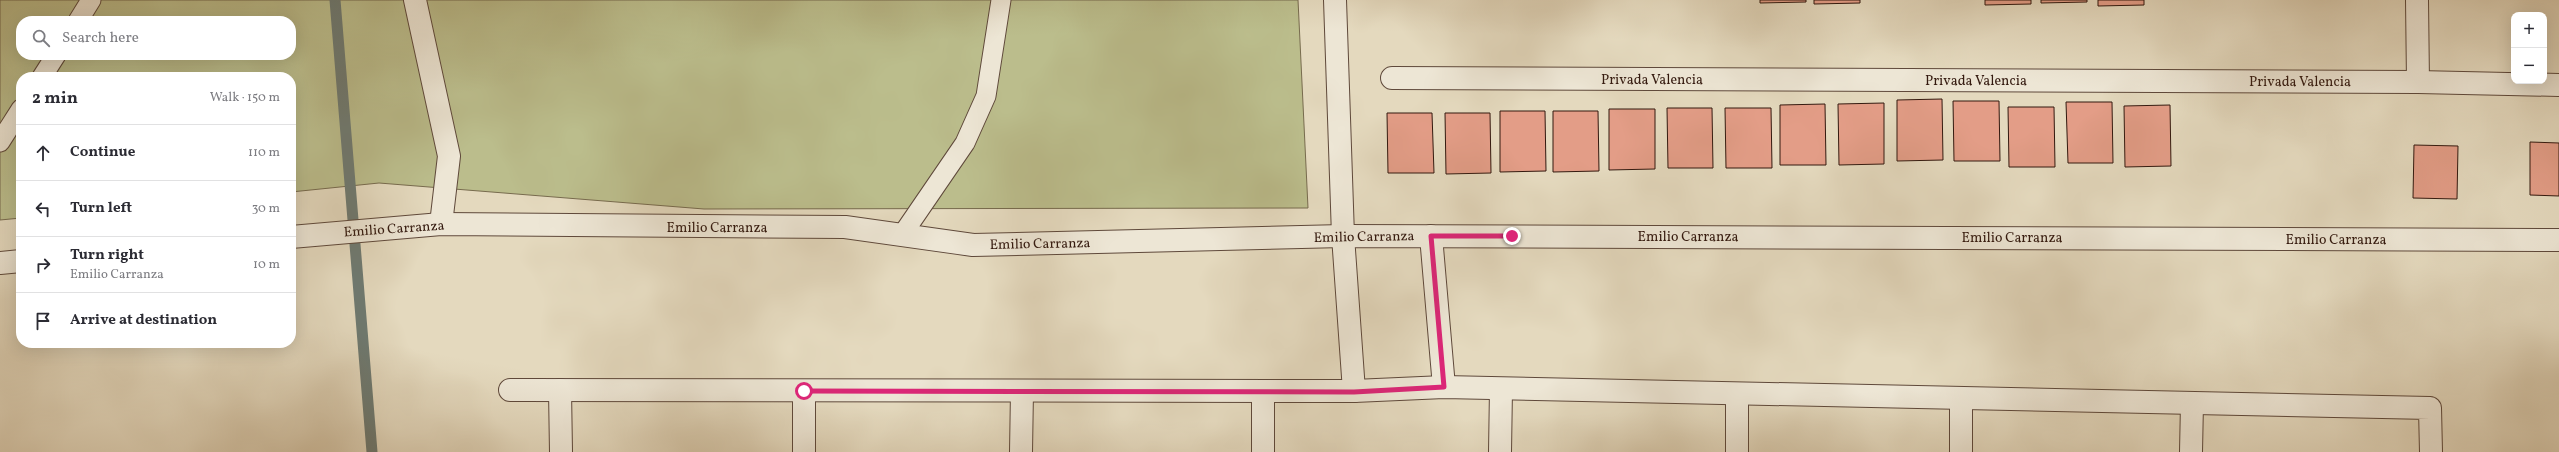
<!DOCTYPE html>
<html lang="en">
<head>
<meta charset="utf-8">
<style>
	:root { --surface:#fff; --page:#f2f2f3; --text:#2b2b33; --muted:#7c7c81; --line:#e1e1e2 }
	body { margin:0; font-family:Vollkorn,serif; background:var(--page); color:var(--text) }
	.controls { position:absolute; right:12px; top:12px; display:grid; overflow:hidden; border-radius:8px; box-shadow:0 4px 16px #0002 }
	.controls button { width:36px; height:36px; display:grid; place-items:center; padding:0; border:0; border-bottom:1px solid var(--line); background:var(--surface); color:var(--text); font:20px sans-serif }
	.stop { position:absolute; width:12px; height:12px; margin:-9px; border:3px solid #db2777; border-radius:50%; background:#fff }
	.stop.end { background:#db2777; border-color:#fff; box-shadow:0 1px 4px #0008 }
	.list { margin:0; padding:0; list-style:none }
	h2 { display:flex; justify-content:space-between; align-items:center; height:52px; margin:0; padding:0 16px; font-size:17px }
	h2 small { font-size:13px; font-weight:400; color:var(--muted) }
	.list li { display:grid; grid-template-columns:26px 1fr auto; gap:12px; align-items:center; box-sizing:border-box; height:56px; padding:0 16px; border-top:1px solid var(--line) }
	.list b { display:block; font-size:15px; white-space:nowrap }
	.list p { margin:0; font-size:13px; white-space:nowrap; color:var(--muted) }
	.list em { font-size:13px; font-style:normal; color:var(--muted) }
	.icon { flex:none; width:22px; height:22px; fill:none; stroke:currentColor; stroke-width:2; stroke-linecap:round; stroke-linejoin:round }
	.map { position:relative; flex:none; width:2559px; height:452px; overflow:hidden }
	.search { position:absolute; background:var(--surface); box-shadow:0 4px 16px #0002; left:16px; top:16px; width:280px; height:44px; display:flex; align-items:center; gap:10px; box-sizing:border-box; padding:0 14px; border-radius:16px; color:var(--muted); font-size:15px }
	.panel { position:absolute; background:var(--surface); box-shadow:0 4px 16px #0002; left:16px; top:72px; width:280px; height:276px; border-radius:16px }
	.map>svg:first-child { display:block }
</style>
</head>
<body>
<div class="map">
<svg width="2559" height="452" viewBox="0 0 2559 452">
	<rect width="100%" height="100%" fill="#e4d9be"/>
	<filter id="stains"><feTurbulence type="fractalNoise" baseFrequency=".005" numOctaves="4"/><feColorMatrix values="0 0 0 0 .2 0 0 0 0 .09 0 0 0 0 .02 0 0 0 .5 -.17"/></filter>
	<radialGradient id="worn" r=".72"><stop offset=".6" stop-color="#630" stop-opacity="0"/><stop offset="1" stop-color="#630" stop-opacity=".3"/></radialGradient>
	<path fill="#bbbd8c" stroke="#776b4e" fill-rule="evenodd" d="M0 0H1298L1308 208 704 209 379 183 291 192V77H21V218L0 220ZM21 21H291V55H21Z"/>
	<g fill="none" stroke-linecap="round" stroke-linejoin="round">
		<polyline stroke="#6e7a72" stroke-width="11" points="335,0 372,452"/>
	</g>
	<g fill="#e39d87" stroke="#33190f">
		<polygon points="1760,0 1806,0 1806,2 1760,3"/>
		<polygon points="1814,0 1860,0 1860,3 1814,4"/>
		<polygon points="1985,0 2031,0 2031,4 1985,5"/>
		<polygon points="2041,0 2087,0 2087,2 2041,3"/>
		<polygon points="2098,0 2144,0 2144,5 2098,6"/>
		<polygon points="1942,99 1943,160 1897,161 1897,100"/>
		<polygon points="1953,101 1999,101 2000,161 1954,161"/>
		<polygon points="2066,102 2112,102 2113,163 2068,163"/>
		<polygon points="1884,103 1884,164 1839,165 1838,104"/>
		<polygon points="1825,104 1826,165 1780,165 1780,105"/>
		<polygon points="2170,105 2171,166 2125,167 2124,106"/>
		<polygon points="2008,107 2054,107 2055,167 2009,167"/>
		<polygon points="1667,108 1712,108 1713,168 1668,168"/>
		<polygon points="1725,108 1771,108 1772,168 1726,168"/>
		<polygon points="1609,109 1655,109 1655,169 1609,170"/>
		<polygon points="1500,111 1545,111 1546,171 1500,172"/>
		<polygon points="1553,111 1598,111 1599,171 1553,172"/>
		<polygon points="1387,113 1432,113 1434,173 1388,173"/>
		<polygon points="1445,113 1490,113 1491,173 1446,174"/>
		<polygon points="2530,142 2559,143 2559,196 2530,195"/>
		<polygon points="2414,145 2458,146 2457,199 2413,198"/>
	</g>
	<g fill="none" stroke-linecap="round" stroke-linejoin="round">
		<g stroke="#5f493b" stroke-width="21">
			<g id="service">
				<polyline points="78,21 91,0"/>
				<polyline points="42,77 56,55"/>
				<polyline points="0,142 21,109"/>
				<polyline points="902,235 965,143 986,96 1001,0"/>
			</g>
		</g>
		<g stroke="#5f493b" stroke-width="24">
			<g id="minor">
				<polyline points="415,0 449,156 441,224"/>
				<polyline points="1335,0 1343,236 1354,391"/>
				<polyline points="2417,0 2418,82"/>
				<polyline points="1392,78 2418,82 2559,85"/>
				<polyline points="1431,236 1444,387"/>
				<polyline points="291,237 441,224 845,227 973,245 1343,236 2559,240"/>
				<polyline points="0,263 21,261"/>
				<polyline points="510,390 1354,391 1444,387 2430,408 2431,452"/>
				<polyline points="560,390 561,452"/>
				<polyline points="804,452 804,391"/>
				<polyline points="1021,452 1022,391"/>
				<polyline points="1263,452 1263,391"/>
				<polyline points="1500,452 1501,389"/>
				<polyline points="1737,452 1737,394"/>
				<polyline points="1961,452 1961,399"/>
				<polyline points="2191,452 2192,403"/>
			</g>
		</g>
		<use href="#service" stroke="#ede6d5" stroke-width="19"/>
		<use href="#minor" stroke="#ede6d5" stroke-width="22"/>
	</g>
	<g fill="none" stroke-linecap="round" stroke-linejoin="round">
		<polyline stroke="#db2777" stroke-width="5" points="804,391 1354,392 1444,387 1431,236 1512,236"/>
	</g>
	<g text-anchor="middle" stroke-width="3.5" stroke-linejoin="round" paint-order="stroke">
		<g font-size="14" fill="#33190f" stroke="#ede6d5">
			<text x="1652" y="84">Privada Valencia</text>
			<text x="1976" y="85">Privada Valencia</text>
			<text x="2300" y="86">Privada Valencia</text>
			<text x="717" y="232">Emilio Carranza</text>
			<text transform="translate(394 228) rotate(-4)" y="5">Emilio Carranza</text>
			<text transform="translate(1364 236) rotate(-1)" y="5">Emilio Carranza</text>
			<text x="1688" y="241">Emilio Carranza</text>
			<text x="2012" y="242">Emilio Carranza</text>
			<text x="2336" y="244">Emilio Carranza</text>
			<text transform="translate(1040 243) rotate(-1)" y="5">Emilio Carranza</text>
		</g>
	</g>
	<rect width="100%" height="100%" filter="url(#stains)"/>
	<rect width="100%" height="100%" fill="url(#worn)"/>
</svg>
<div class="controls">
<button>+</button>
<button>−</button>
</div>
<div class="stop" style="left:804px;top:391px"></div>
<div class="stop end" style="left:1512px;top:236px"></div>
<div class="search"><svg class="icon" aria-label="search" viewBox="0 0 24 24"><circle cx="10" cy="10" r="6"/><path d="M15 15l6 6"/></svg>Search here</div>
<section class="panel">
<h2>2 min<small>Walk · 150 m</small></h2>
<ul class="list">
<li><svg class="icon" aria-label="ahead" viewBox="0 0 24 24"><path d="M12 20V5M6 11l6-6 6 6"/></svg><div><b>Continue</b></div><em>110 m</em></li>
<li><svg class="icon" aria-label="left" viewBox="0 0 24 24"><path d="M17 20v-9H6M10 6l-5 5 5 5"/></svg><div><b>Turn left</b></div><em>30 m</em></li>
<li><svg class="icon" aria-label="right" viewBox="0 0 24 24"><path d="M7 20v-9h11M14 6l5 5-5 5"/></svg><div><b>Turn right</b><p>Emilio Carranza</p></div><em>10 m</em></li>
<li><svg class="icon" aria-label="arrive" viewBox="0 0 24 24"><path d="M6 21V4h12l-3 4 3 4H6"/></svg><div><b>Arrive at destination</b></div></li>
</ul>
</section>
</div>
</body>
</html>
